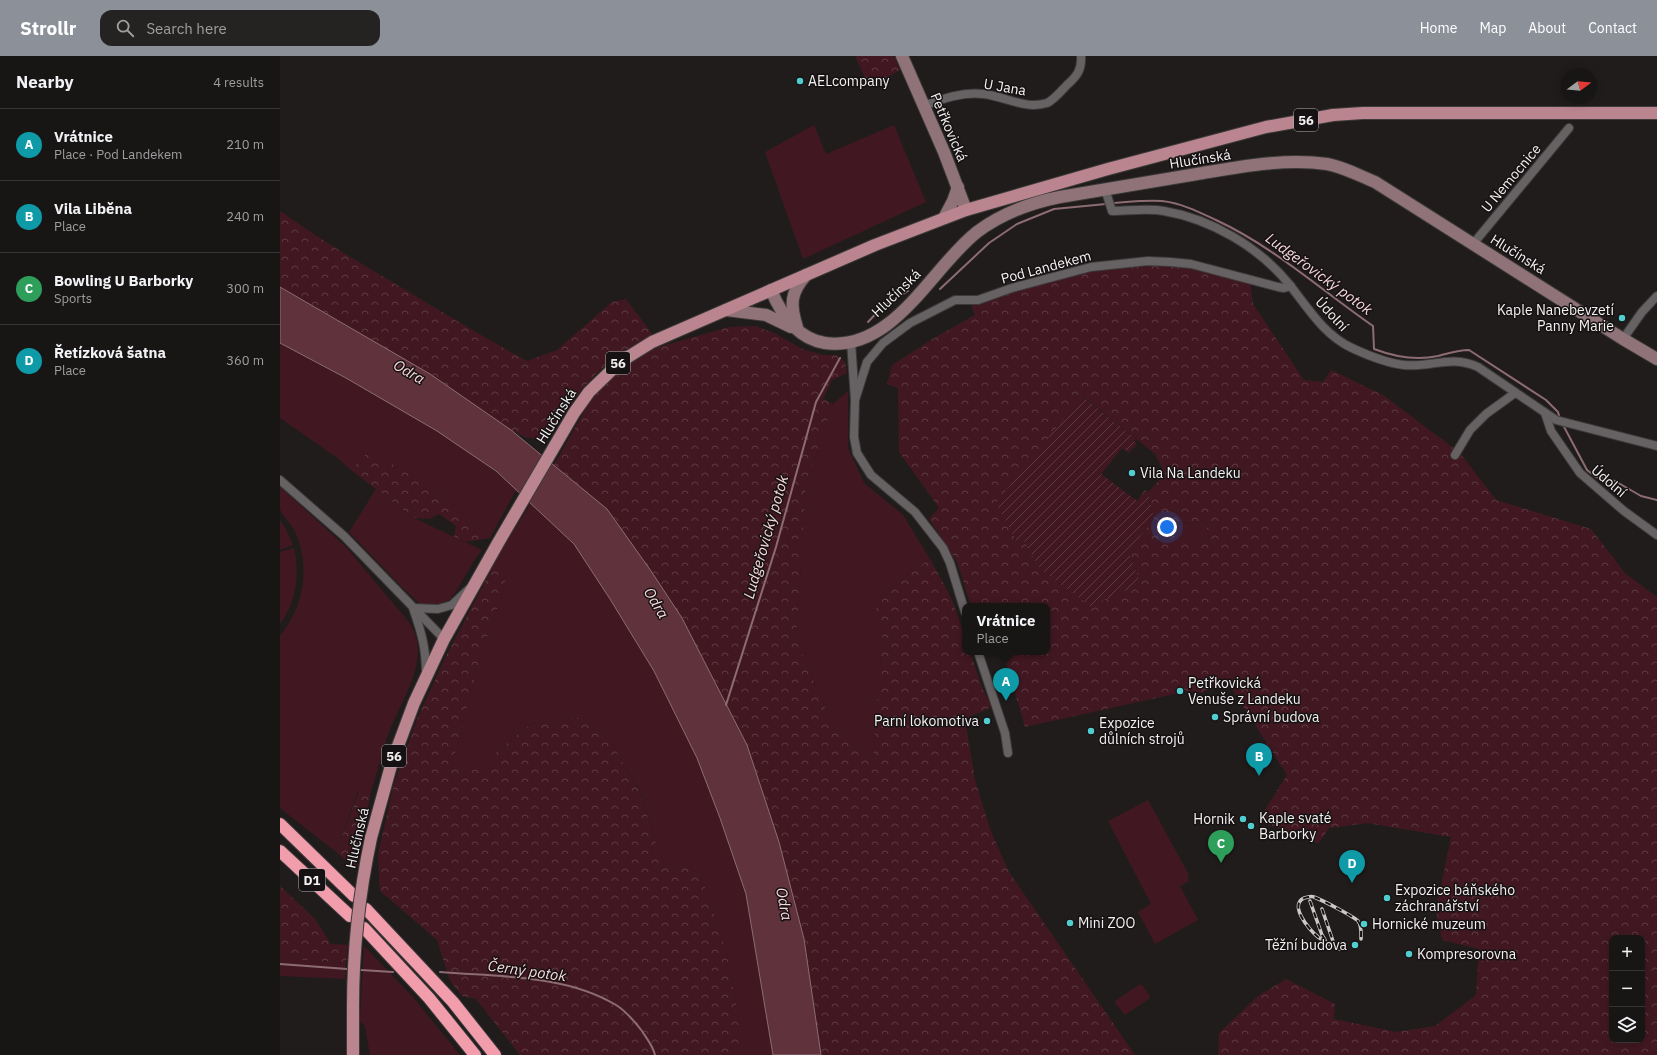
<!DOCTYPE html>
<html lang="en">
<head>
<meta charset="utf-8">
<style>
	:root { --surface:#181515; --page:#252222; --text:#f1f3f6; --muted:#9f9fa0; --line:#363434; --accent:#8c9099 }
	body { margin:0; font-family:"IBM Plex Sans",sans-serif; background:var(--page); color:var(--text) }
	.controls { position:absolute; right:12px; bottom:12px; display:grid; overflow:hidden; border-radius:8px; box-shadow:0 2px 10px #0003 }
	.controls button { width:36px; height:36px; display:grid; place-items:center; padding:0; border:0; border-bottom:1px solid var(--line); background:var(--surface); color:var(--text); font:20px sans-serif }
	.compass { position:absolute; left:1281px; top:12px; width:36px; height:36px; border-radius:50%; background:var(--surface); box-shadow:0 2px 10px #0003; rotate:74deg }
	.you { position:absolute; left:887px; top:471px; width:14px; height:14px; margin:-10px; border:3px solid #fff; border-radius:50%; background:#1a73e8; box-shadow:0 0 0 6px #1a73e833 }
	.badge { display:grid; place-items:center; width:26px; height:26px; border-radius:50%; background:var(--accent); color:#fff; font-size:13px; font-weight:700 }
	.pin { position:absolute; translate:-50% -33px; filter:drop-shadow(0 1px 2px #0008) }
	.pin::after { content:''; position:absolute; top:21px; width:14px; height:12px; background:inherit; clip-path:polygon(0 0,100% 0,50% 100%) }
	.popup { position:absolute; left:682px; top:547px; width:88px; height:52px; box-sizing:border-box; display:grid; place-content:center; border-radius:8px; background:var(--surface); filter:drop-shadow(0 1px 3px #0005); font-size:13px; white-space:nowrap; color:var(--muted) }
	.popup b { font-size:15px; color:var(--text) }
	.popup::after { content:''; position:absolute; left:50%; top:100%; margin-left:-8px; border:8px solid transparent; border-top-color:var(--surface) }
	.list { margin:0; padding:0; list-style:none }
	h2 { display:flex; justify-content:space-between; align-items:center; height:52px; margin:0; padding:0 16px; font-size:17px }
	h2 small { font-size:13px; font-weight:400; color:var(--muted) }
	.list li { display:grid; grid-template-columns:26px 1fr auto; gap:12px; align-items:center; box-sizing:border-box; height:72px; padding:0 16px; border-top:1px solid var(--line) }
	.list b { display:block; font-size:15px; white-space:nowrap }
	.list p { margin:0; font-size:13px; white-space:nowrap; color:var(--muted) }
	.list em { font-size:13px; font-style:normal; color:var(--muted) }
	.icon { flex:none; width:22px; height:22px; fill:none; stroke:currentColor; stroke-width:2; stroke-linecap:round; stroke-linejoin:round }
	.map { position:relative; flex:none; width:1377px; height:999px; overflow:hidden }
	header { display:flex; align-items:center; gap:24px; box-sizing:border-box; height:56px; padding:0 20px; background:var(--accent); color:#fff }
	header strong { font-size:19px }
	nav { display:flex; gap:22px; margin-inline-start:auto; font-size:14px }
	.search { width:280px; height:36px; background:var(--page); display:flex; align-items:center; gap:10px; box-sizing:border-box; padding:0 14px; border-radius:12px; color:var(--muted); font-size:15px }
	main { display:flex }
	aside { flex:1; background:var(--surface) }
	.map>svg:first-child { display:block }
</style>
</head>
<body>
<header>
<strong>Strollr</strong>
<div class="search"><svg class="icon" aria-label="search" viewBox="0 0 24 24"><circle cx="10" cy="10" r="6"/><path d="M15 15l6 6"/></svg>Search here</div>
<nav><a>Home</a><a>Map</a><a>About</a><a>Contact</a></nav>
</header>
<main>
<aside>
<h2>Nearby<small>4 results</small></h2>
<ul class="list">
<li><span class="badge" style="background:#0f9aa8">A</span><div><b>Vrátnice</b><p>Place · Pod Landekem</p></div><em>210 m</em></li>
<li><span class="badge" style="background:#0f9aa8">B</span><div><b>Vila Liběna</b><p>Place</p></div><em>240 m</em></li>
<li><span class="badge" style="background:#2e9e5b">C</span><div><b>Bowling U Barborky</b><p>Sports</p></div><em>300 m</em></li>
<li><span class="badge" style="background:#0f9aa8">D</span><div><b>Řetízková šatna</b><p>Place</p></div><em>360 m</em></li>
</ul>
</aside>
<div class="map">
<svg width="1377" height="999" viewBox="0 0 1377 999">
	<defs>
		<pattern id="forest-crowns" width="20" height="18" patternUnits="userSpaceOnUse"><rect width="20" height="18" fill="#411822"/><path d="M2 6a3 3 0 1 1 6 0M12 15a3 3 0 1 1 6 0" fill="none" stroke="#5d3a43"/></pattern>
		<pattern id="garden-furrows" width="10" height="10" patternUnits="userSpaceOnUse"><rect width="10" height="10" fill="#411822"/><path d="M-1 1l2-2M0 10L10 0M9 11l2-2" fill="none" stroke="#5d3a43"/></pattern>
	</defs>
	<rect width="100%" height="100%" fill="#201c1c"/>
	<g fill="#411822">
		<polygon points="534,69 546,98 614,69 646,146 523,203 485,96"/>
		<path d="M0 287C42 309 83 331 123 355 163 378 203 402 236 434L210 482 159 436 89 395 71 414 56 401 0 362Z"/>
		<polygon points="568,335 568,392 584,427 623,459 650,503 615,528 596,552 603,569 593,706 554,672 516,584 526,428 553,348"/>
		<path d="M0 431 66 491 128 565C154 600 122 642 109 676 102 695 98 716 91 735H78L56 796 0 752V580C24 551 31 511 15 476 12 468 2 460 0 453 0 447 0 437 0 431Z"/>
		<polygon points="96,433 134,462 202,494 195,503 175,537 169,544 156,549 143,549 139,547 120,529 69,476"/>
		<polygon points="251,447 294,488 330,543 374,615 417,702 440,762 466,838 493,999 460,999 460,968 446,894 417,807 383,809 359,733 332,688 303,661 251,668 217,695 209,715 171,713 202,595 226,528 217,501"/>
		<polygon points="0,464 6,473 13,489 0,494"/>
		<polygon points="926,465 929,485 896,490 893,469"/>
		<path d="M14 492C20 519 16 546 0 568V496Z"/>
		<polygon points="868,744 909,819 908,826 900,830 918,864 875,888 858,856 871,848 828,765"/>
		<polygon points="84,890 132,940 180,999 90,999 85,970 80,965"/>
		<polygon points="0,899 21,904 66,907 65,923 0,920"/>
		<polygon points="860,928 862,929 870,940 869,943 845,959 835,947 835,945"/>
	</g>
	<g fill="url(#forest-crowns)" fill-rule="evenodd">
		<polygon points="575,0 614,0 620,14 606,22 586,24"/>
		<path d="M0 155C42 185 85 210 129 236 168 260 207 283 247 305L277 294 332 246 346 243 373 279C353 291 333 302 317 317 297 337 281 362 264 385L246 381 231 374 150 318 0 231Z"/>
		<path d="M870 208 912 211 970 226 973 248 1024 324 1043 326 1051 314 1103 339 1180 397 1216 444 1311 473 1345 517 1377 541V999H938L939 977 978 940 1006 923 1055 948 1054 963 1116 976 1155 970 1196 939 1199 893 1162 884 1156 854 1171 781 1087 767 1049 772 1039 787 987 768 981 760 1007 719 947 625 921 637 908 635 745 671 723 596H767V550H691L677 506 649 463 659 452 619 396 618 332 607 328 612 309 659 279 695 259 690 246 812 213ZM803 340 875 398 885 418 868 436 874 463 848 495 861 527 760 513 743 483 737 486ZM926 465 929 485 896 489 893 469ZM1332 882H1362V984H1332Z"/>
		<path d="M476 270 496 278 522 293 543 299H556L565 306 567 317 552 324 543 343 553 348 526 428 516 584 554 672 593 706 603 569 596 552 615 528 650 503C666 532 685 563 685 596H690L703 634 712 651 685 663 695 724 710 773 729 816 855 999H541L524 883 499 786 467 689 402 562 371 515 327 453 274 409 312 342 340 314 375 292 449 271Z"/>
		<polygon points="88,396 92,396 159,436 210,482 186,486 174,481 176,470 159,458 149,463 134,462 71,414"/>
		<polygon points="218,501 226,528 202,595 171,713 209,714 217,695 251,668 303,661 332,688 359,734 383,809 417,807 446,894 460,968 460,999 240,999 196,943 182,940 170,925 157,884 100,835 98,798 114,728 137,663 165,602"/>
		<polygon points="79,735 91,735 76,813 56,796"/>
		<polygon points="0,830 35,863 51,888 68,889 66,907 21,904 0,899"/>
	</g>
	<polygon fill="url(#garden-furrows)" points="802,340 856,383 854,385 857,388 849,397 842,392 821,418 857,445 865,434 868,436 874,463 848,495 861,528 810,550 760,513 743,483 737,486 716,447"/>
	<polygon fill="#60333c" stroke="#8c6c72" points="0,231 150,318 231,374 327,453 371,515 402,562 467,689 499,786 524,883 541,999 493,999 466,838 440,762 417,702 374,615 330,543 294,488 216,415 157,375 66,322 0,287"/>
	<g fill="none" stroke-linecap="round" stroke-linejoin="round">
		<g stroke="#8c6c72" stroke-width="2">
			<path d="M833 147C848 146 866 144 882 145 901 147 919 156 936 164 994 191 1041 234 1093 270L1094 293C1115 301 1135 305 1158 300 1169 297 1178 294 1189 294L1266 344 1278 356 1280 363"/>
			<polyline points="660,233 709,187 737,168 774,153 826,148"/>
			<polyline points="588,266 603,250 628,235"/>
			<polyline points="1282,367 1307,414 1316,421 1335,425 1361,440 1377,444"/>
			<polyline points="446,649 496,491 536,346 560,302"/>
			<polyline points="0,908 67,913"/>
			<polyline points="81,914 113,916"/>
			<path d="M160 916C217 921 285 918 336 949 346 955 355 966 362 975 367 983 373 990 375 999"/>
		</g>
		<g stroke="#3d3a3a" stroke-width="10">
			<g id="street">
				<path d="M644 50C664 42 682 36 703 38 724 40 745 54 767 47 774 44 782 34 787 29 797 20 802 14 801 0"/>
				<path d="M825 133 832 155C849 155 867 152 884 155 931 163 979 191 1009 228 1028 252 1044 279 1072 292 1087 299 1107 307 1124 309 1151 312 1171 298 1198 311L1276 364 1377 390"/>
				<polyline points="1193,188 1289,72"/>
				<polyline points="1343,283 1362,256 1377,240"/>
				<polyline points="571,286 575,344 574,381 577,397 591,419 635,456 663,492 670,507 685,556"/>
				<polyline points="575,344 587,306 603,287 630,267 675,244 698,244 732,232 811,211 868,205 890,206 911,208 998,231 1004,232 1011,230"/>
				<polyline points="1265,357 1271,375 1300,417 1344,455 1377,479"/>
				<polyline points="1175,399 1190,374 1206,358 1235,337"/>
				<polyline points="0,424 64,480 164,583"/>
				<polyline points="133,552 158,553 172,549 189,533"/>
				<path d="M134 555C142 578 146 593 146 618"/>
				<polyline points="698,596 725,677 728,697"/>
			</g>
		</g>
		<g stroke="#3d3a3a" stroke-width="14">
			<g id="secondary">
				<polyline points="622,0 664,96 686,154"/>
				<polyline points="664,162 673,145 678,131"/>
				<path d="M491 234C501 258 518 283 545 287 614 296 651 212 697 176 721 158 750 147 780 141 826 133 871 126 917 118 959 111 1004 102 1047 108 1064 111 1080 120 1095 126L1343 283 1377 303"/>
				<polyline points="446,254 486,259 511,271"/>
				<path d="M517 271C510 249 510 237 526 219"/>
			</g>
		</g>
		<g stroke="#3d3a3a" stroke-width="14">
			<g id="primary">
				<polyline points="91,782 112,706 134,647 164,583 218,487 294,357 309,336 340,306 372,286 595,189 686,154 828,113 986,71 1053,59 1083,57 1377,57"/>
				<polyline points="73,951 73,999"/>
			</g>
		</g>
		<g stroke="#3d3a3a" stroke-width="14">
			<g id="highway">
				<polyline points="0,768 74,840"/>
				<polyline points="0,795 70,860"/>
				<polyline points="86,853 173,946 215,999"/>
				<polyline points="84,872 149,942 195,999"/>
			</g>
		</g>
		<use href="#street" stroke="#666162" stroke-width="8"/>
		<use href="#secondary" stroke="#907378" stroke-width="12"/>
		<use href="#primary" stroke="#ba858e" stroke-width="12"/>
		<use href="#highway" stroke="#f29dac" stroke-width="12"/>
		<g stroke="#cac7c7" stroke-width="3.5">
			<g id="rail">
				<polyline points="1030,845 1042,879 1045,884"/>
				<polyline points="1042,853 1055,891"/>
				<path d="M1060 893C1052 890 1045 886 1038 881 1029 874 1005 845 1028 841 1031 840 1032 840 1034 841 1042 844 1073 860 1078 865 1082 870 1081 877 1081 883"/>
			</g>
		</g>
		<use href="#rail" stroke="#161213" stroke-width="2" stroke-dasharray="6" stroke-linecap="butt"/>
		<g stroke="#3d3a3a" stroke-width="14" stroke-linecap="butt">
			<path id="primary-bridge" d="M73 951C73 894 79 838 91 782"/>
		</g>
		<use href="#primary-bridge" stroke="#ba858e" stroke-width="12"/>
	</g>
	<g fill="#52cdcf" stroke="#161213" stroke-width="1.5">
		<circle cx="520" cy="25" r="4"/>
		<circle cx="1342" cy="262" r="4"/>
		<circle cx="852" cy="417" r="4"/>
		<circle cx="900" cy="635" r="4"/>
		<circle cx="935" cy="661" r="4"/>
		<circle cx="707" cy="665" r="4"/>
		<circle cx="811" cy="675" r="4"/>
		<circle cx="963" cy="763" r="4"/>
		<circle cx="971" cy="770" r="4"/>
		<circle cx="1107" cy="842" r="4"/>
		<circle cx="790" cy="867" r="4"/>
		<circle cx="1084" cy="868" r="4"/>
		<circle cx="1075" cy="889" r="4"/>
		<circle cx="1129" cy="898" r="4"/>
	</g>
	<g text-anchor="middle" stroke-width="3" stroke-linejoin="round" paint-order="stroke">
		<g fill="#161213" stroke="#b1aeae" stroke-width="1">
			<rect x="1014" y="53" width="24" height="22" rx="3"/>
			<rect x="326" y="296" width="24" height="22" rx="3"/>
			<rect x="102" y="689" width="24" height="22" rx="3"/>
			<rect x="19" y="813" width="26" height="22" rx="3"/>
		</g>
		<g font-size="13" font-weight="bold" fill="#f4f1f1">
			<text x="1026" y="69">56</text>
			<text x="338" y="312">56</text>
			<text x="114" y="705">56</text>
			<text x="32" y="829">D1</text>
		</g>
		<g font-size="14" fill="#f4f1f1" stroke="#161213" text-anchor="start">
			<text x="528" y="30">AELcompany</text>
			<text x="1334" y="259" text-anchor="end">Kaple Nanebevzetí<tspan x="1334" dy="16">Panny Marie</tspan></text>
			<text x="860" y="422">Vila Na Landeku</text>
			<text x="908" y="632">Petřkovická<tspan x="908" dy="16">Venuše z Landeku</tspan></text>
			<text x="943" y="666">Správní budova</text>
			<text x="699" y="670" text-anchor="end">Parní lokomotiva</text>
			<text x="819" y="672">Expozice<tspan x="819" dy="16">důlních strojů</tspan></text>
			<text x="979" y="767">Kaple svaté<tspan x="979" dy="16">Barborky</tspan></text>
			<text x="955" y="768" text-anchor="end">Hornik</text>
			<text x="1115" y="839">Expozice báňského<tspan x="1115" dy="16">záchranářství</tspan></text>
			<text x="798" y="872">Mini ZOO</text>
			<text x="1092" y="873">Hornické muzeum</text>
			<text x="1067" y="894" text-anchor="end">Těžní budova</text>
			<text x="1137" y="903">Kompresorovna</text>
		</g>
		<g font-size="14" fill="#f4f1f1" stroke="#161213">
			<text transform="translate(725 31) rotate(10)" y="5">U Jana</text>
			<text transform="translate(669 71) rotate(67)" y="5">Petřkovická</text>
			<text transform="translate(920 103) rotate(-9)" y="5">Hlučínská</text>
			<text transform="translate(1231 122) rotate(-50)" y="5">U Nemocnice</text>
			<text transform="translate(1238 198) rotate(32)" y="5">Hlučínská</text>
			<text transform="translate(766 211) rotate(-15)" y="5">Pod Landekem</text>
			<text transform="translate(616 237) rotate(-44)" y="5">Hlučínská</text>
			<text transform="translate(1052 258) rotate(47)" y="5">Údolní</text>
			<text transform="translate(276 360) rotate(-58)" y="5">Hlučínská</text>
			<text transform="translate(1329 425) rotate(41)" y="5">Údolní</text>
			<text transform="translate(77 782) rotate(-77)" y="5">Hlučínská</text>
		</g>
		<g font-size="15" font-style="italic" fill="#f9d8dd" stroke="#161213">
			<text transform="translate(1039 218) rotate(36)" y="5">Ludgeřovický potok</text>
			<text transform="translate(129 316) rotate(30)" y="5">Odra</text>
			<text transform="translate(486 481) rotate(-74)" y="5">Ludgeřovický potok</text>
			<text transform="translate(376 547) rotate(59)" y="5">Odra</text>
			<text transform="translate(504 848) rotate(79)" y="5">Odra</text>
			<text transform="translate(247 915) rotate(8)" y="5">Černý potok</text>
		</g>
	</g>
</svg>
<div class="controls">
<button>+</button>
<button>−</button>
<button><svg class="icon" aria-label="layers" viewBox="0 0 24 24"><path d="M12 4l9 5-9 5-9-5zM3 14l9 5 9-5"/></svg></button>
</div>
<svg class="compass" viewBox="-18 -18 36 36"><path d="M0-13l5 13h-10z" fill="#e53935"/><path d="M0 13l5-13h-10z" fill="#9f9fa0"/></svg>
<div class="you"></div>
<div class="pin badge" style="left:726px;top:645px;background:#0f9aa8">A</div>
<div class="popup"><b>Vrátnice</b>Place</div>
<div class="pin badge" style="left:979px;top:720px;background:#0f9aa8">B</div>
<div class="pin badge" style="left:941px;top:807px;background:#2e9e5b">C</div>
<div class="pin badge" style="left:1072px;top:827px;background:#0f9aa8">D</div>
</div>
</main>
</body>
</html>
